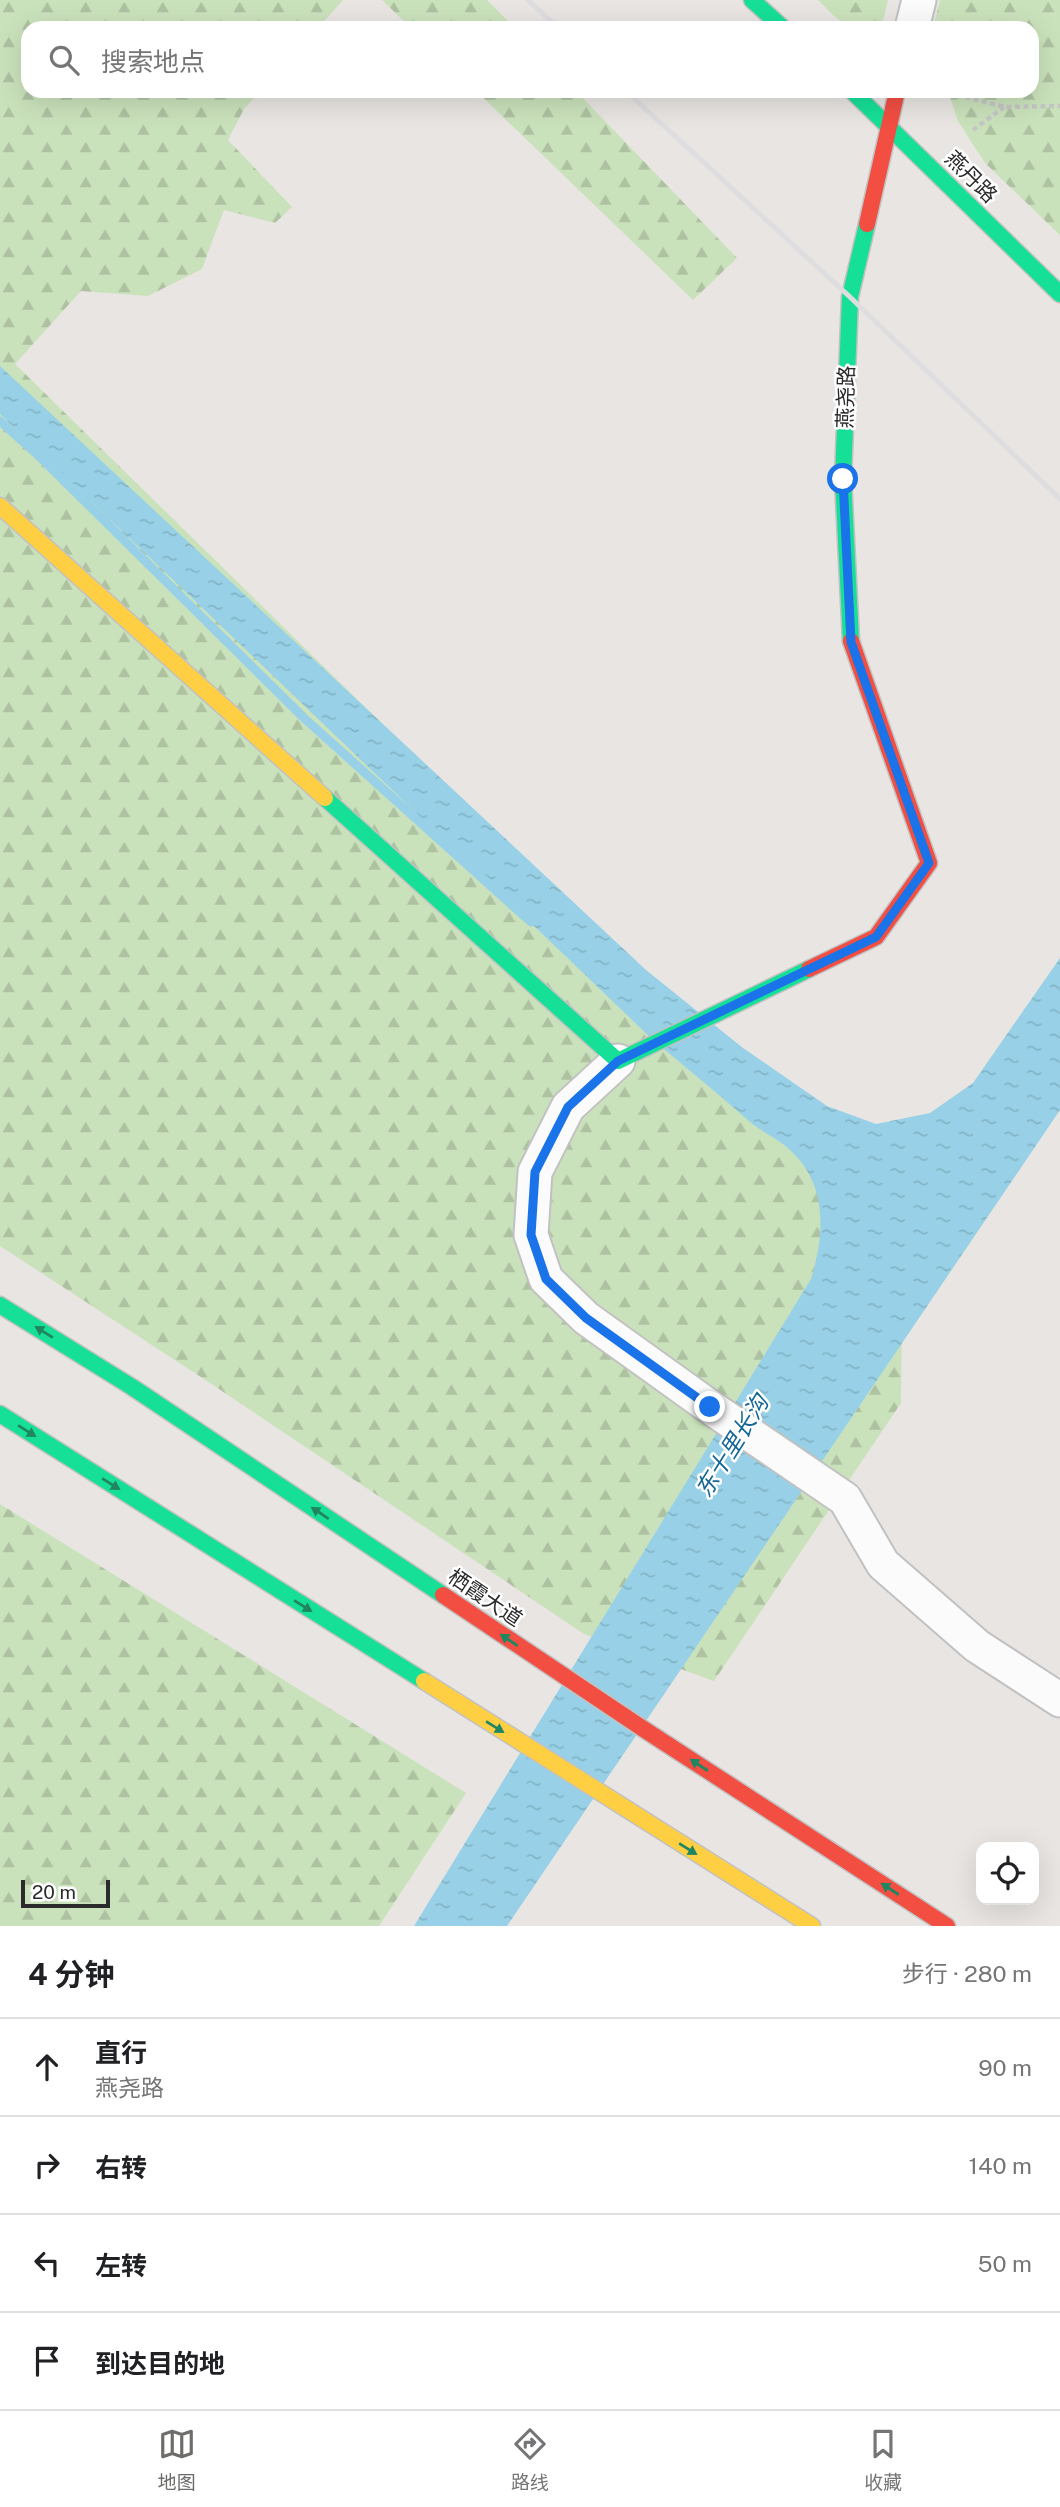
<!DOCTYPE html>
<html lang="zh">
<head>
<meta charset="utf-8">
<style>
	:root { --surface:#fff; --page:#f6f6f6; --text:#202124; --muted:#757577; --line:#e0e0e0; --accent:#6d6c6b }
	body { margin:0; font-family:"Public Sans","Noto Sans SC",sans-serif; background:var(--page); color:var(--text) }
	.controls { position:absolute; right:21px; bottom:21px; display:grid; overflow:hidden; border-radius:14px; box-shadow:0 7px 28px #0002 }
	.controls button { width:63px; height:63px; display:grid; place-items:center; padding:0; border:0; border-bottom:2px solid var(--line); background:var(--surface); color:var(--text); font:35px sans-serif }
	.scale { position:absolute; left:21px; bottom:18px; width:89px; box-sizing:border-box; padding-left:7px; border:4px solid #2b2b2b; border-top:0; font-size:19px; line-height:24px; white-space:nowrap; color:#2b2b2b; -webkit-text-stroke:5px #fff; paint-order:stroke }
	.stop { position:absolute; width:21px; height:21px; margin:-16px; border:5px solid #1a73e8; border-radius:50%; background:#fff }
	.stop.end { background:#1a73e8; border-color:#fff; box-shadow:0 2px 7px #0008 }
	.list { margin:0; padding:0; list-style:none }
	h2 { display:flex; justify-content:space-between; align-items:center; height:91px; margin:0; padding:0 28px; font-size:30px }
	h2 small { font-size:23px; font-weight:400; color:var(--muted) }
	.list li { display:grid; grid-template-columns:46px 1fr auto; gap:21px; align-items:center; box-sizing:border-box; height:98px; padding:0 28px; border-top:2px solid var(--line) }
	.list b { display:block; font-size:26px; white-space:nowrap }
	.list p { margin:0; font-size:23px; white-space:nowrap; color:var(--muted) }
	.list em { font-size:23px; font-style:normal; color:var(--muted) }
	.icon { flex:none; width:38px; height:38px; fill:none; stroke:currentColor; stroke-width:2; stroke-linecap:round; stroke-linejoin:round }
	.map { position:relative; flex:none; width:1060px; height:1926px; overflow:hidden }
	.search { position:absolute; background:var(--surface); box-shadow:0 7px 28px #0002; left:21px; right:21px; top:21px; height:77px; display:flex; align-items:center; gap:18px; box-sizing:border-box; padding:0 24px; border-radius:21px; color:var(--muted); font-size:26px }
	.sheet { height:483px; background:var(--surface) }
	nav { display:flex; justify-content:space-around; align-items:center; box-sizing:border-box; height:98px; border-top:2px solid var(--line); background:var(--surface); font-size:19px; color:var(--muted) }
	nav a { display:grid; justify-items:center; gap:4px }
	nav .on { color:var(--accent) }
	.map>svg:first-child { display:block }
</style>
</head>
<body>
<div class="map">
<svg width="1060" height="1926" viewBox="0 0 1060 1926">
	<defs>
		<pattern id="forest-firs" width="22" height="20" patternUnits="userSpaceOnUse" patternTransform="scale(1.75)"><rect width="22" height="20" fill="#cae2bc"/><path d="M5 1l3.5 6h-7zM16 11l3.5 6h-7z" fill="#aec2a2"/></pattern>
		<pattern id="water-ripples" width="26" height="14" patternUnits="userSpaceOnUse" patternTransform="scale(1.75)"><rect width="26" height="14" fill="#98d1e7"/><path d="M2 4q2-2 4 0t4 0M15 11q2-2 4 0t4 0" fill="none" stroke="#83b4c6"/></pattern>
	</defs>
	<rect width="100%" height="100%" fill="#e8e5e2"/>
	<g fill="url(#forest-firs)">
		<polygon points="0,0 343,0 318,28 28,28 28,91 260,91 244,109 228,140 292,207 275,223 224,210 202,269 148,296 81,291 15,364 903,1234 901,1403 714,1681 584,1634 210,1383 0,1246"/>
		<polygon points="382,0 487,0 515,28 411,28"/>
		<path d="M818 0H888L882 26C851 36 838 20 818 0Z"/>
		<polygon points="940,0 1060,0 1060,235 985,163 958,121 948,91 1032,91 1032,28 933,28"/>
		<polygon points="476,91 576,91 737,258 693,300"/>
		<polygon points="0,1504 466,1793 379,1926 0,1926"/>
	</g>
	<path fill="url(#water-ripples)" d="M0 366 646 970 743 1048 827 1106 876 1124 930 1113 973 1083 1060 958V1110L507 1926H414L811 1279C824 1237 828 1187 793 1153 781 1140 763 1133 749 1121 718 1094 686 1067 654 1041L0 414Z"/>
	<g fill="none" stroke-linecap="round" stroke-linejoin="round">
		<polyline stroke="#98d1e7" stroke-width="9" points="0,421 40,457 304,718 531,922"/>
		<g stroke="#c2c1c2" stroke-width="37">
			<g id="street">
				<polyline points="912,28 919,0"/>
				<polyline points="618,1061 568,1107 535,1172 531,1235 546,1279 586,1318 710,1407 845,1499 883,1564 977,1646 1060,1700"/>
			</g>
		</g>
		<g stroke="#c2c1c2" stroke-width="19">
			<g id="fast">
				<polyline points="752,0 783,28"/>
				<polyline points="852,91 1060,294"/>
				<polyline points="851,641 843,479 850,297 867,224"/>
				<polyline points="325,798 618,1061 809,969"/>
				<polyline points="0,1305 132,1387 443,1595"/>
				<polyline points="0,1414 424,1681"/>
			</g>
		</g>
		<g stroke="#c2c1c2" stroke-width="19">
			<g id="slow">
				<polyline points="0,506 325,798"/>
				<polyline points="424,1681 812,1926"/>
			</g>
		</g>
		<g stroke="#c2c1c2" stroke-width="19">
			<g id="jam">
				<polyline points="867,224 897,91"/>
				<polyline points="809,969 876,937 929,863 851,641"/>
				<polyline points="443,1595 645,1730 947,1926"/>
			</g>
		</g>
		<g stroke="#c6c6c6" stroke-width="4.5" stroke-dasharray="5 3.5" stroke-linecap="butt">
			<polyline points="957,95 1005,107 1060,106"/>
			<polyline points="973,130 1004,107"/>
		</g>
		<use href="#street" stroke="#fcfbfb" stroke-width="33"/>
		<use href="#fast" stroke="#16e098" stroke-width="16"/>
		<use href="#slow" stroke="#ffcf43" stroke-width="16"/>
		<use href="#jam" stroke="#f24e42" stroke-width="16"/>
		<g stroke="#dedddf" stroke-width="5">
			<polyline points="528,0 558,28"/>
			<polyline points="626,91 850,297 1060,499"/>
		</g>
	</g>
	<defs><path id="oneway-solid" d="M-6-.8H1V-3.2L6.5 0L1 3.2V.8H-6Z" transform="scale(1.75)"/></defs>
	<g fill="#208662">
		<use href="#oneway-solid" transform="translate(44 1332) rotate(-148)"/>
		<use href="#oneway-solid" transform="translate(27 1431) rotate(32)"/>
		<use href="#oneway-solid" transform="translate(111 1484) rotate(32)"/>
		<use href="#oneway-solid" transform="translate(320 1513) rotate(-146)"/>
		<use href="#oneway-solid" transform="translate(303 1606) rotate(32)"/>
		<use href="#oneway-solid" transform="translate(509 1640) rotate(-146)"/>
		<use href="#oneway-solid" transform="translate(495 1727) rotate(32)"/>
		<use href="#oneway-solid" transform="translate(699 1765) rotate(-147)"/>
		<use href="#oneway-solid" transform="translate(688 1849) rotate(32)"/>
		<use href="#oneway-solid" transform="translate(890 1889) rotate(-147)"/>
	</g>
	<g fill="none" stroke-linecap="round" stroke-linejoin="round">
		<polyline stroke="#1a73e8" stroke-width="9" points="710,1407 586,1318 546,1279 531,1235 535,1172 568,1107 618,1061 876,937 929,863 851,642 843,479"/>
	</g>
	<g text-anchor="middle" stroke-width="5" stroke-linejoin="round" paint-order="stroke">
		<g font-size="21" fill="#2b2b2b" stroke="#fff">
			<text transform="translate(971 177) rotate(45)" y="7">燕丹路</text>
			<text transform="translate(846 397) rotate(-88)" y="7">燕尧路</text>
			<text transform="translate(485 1598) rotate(34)" y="7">栖霞大道</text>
		</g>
		<g font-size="23" font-style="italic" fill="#146696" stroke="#fff">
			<text transform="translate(732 1446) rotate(-58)" y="8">东十里长沟</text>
		</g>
	</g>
</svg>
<div class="controls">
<button><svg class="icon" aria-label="locate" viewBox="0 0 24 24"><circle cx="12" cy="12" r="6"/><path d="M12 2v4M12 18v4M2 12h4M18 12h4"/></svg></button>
</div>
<div class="scale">20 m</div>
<div class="stop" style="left:843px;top:479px"></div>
<div class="stop end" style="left:710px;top:1407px"></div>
<div class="search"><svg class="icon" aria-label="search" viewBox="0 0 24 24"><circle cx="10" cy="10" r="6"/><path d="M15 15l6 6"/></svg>搜索地点</div>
</div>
<section class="sheet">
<h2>4 分钟<small>步行 · 280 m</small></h2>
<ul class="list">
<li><svg class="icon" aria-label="ahead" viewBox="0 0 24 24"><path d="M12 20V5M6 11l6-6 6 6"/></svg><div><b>直行</b><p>燕尧路</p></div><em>90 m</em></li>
<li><svg class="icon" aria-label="right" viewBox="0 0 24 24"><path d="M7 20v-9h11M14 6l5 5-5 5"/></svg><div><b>右转</b></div><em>140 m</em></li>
<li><svg class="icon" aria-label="left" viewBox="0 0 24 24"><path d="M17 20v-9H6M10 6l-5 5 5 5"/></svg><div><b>左转</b></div><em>50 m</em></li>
<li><svg class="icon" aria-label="arrive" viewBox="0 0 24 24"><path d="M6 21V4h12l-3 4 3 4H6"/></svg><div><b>到达目的地</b></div></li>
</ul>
</section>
<nav>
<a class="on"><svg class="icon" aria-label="map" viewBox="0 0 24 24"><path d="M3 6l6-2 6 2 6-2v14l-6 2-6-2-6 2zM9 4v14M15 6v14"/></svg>地图</a>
<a><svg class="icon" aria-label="directions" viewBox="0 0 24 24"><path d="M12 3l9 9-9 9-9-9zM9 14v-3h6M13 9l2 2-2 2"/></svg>路线</a>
<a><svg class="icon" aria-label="saved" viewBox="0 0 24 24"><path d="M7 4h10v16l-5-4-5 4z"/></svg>收藏</a>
</nav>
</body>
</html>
